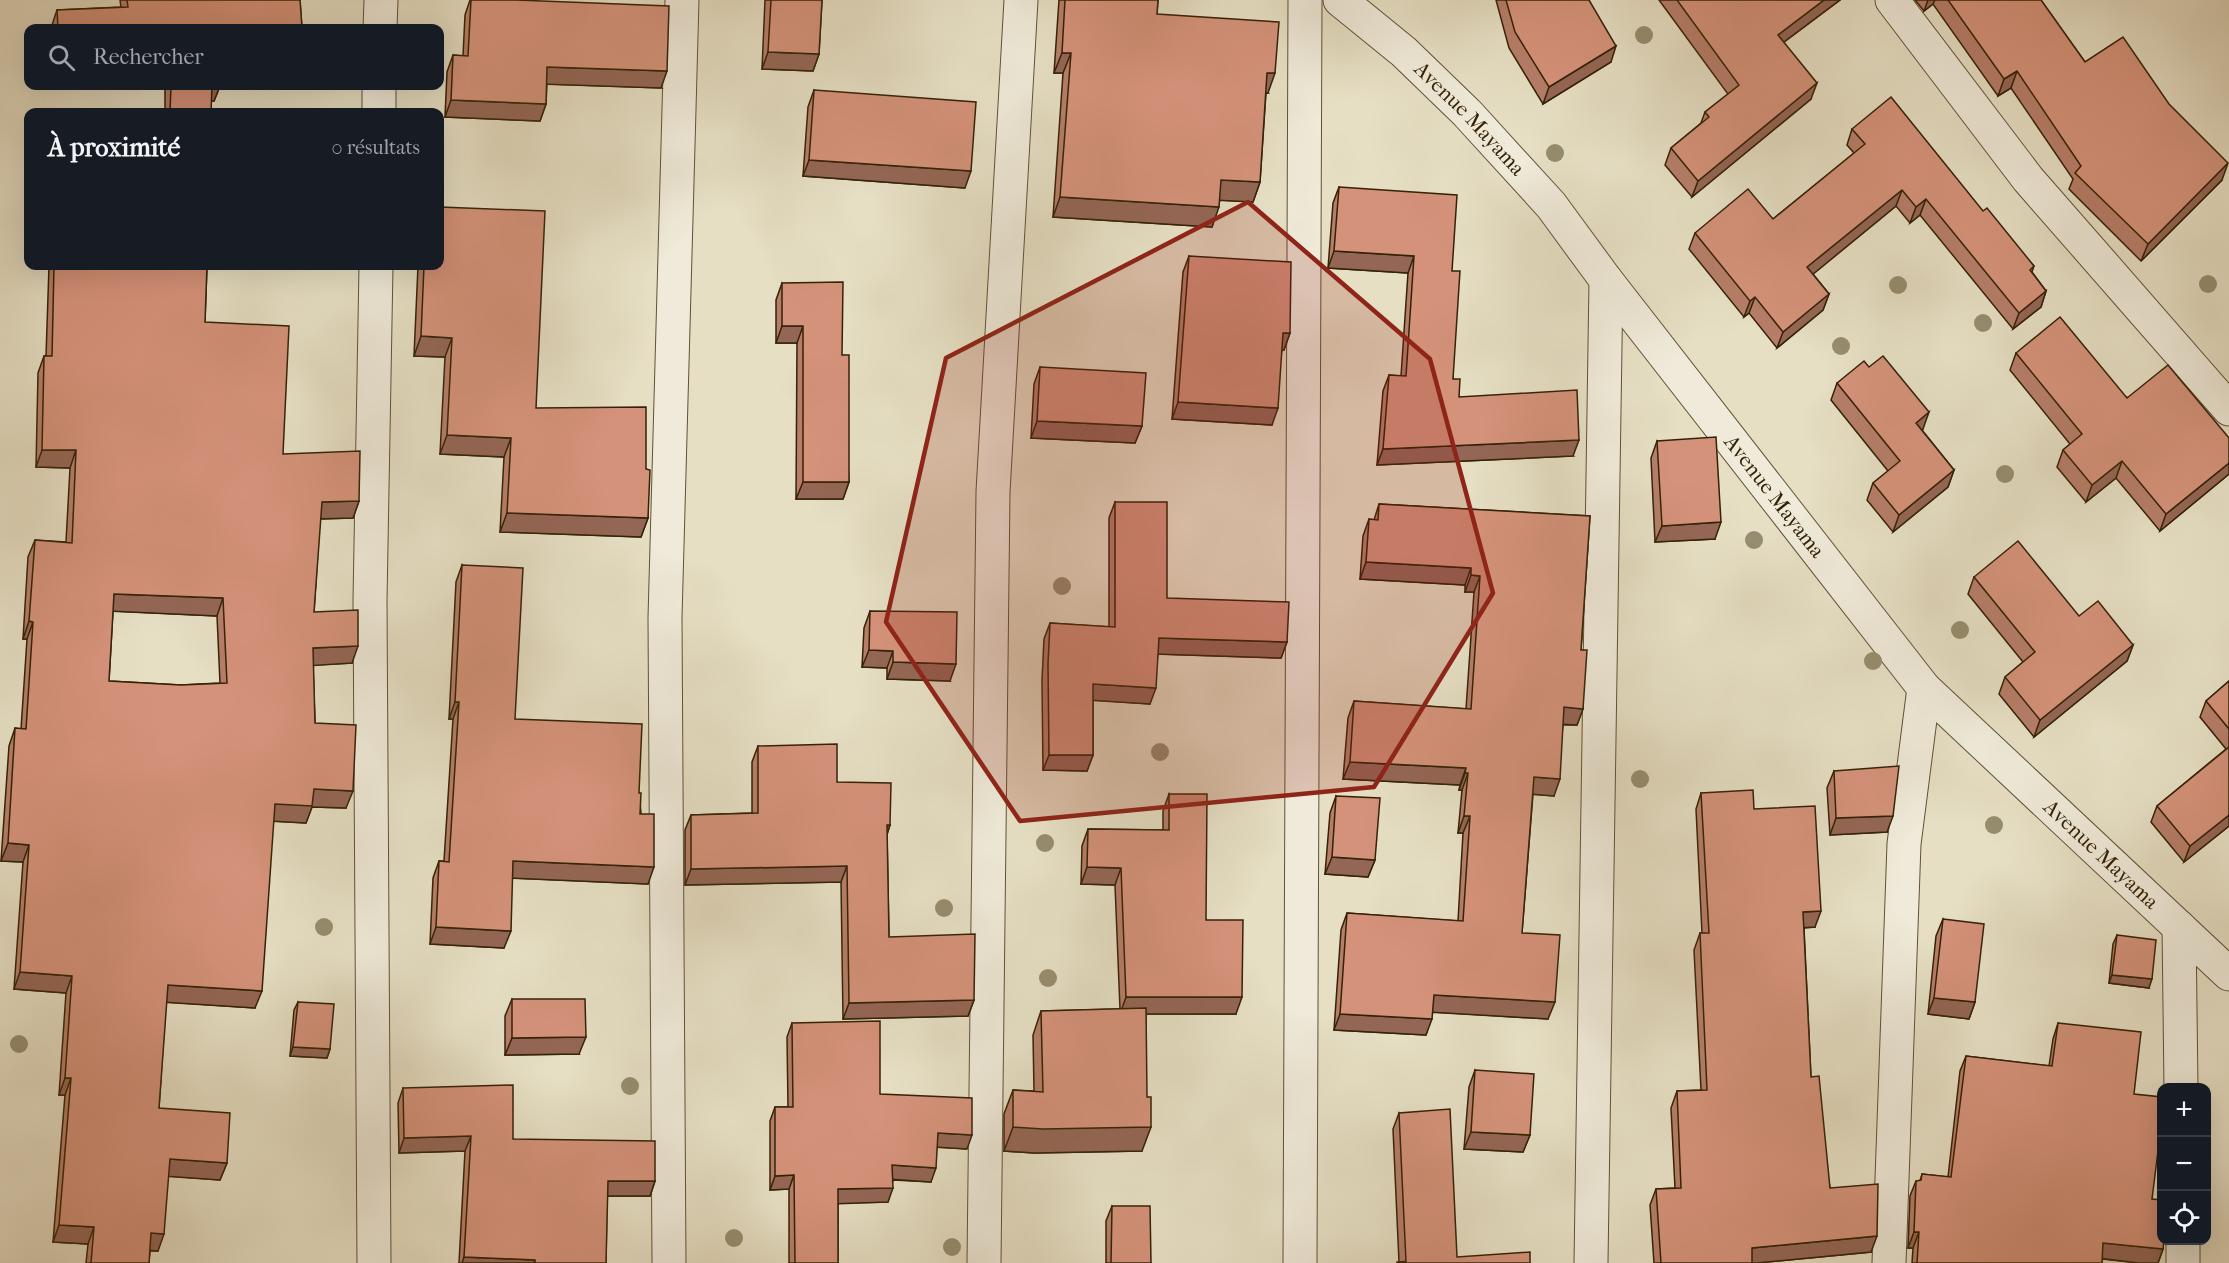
<!DOCTYPE html>
<html lang="fr">
<head>
<meta charset="utf-8">
<style>
	:root { --surface:#171b24; --page:#20242c; --text:#f1f3f6; --muted:#9ea1a6; --line:#363941 }
	body { margin:0; font-family:"IM FELL French Canon",serif; background:var(--page); color:var(--text) }
	.controls { position:absolute; right:18px; bottom:18px; display:grid; overflow:hidden; border-radius:12px; box-shadow:0 6px 24px #0002 }
	.controls button { width:54px; height:54px; display:grid; place-items:center; padding:0; border:0; border-bottom:2px solid var(--line); background:var(--surface); color:var(--text); font:30px sans-serif }
	.list { margin:0; padding:0; list-style:none }
	h2 { display:flex; justify-content:space-between; align-items:center; height:78px; margin:0; padding:0 24px; font-size:26px }
	h2 small { font-size:20px; font-weight:400; color:var(--muted) }
	.icon { flex:none; width:33px; height:33px; fill:none; stroke:currentColor; stroke-width:2; stroke-linecap:round; stroke-linejoin:round }
	.map { position:relative; flex:none; width:2229px; height:1263px; overflow:hidden }
	.search { position:absolute; background:var(--surface); box-shadow:0 6px 24px #0002; left:24px; top:24px; width:420px; height:66px; display:flex; align-items:center; gap:15px; box-sizing:border-box; padding:0 21px; border-radius:12px; color:var(--muted); font-size:22px }
	.panel { position:absolute; background:var(--surface); box-shadow:0 6px 24px #0002; left:24px; top:108px; width:420px; height:162px; border-radius:12px }
	.map>svg:first-child { display:block }
</style>
</head>
<body>
<div class="map">
<svg width="2229" height="1263" viewBox="0 0 2229 1263">
	<rect width="100%" height="100%" fill="#e6dfc4"/>
	<filter id="stains"><feTurbulence type="fractalNoise" baseFrequency=".00333" numOctaves="4"/><feColorMatrix values="0 0 0 0 .2 0 0 0 0 .09 0 0 0 0 .02 0 0 0 .5 -.17"/></filter>
	<radialGradient id="worn" r=".72"><stop offset=".6" stop-color="#630" stop-opacity="0"/><stop offset="1" stop-color="#630" stop-opacity=".3"/></radialGradient>
	<g fill="none" stroke-linecap="round" stroke-linejoin="round">
		<g stroke="#615136" stroke-width="35">
			<g id="street">
				<path id="s1" d="M1340 0 1404 52 1467 113 1551 205 1606 280 1924 688 2229 974"/>
				<polyline points="1892,0 2028,179 2229,409"/>
				<polyline points="380,28 381,0"/>
				<polyline points="379,112 379,86"/>
				<polyline points="2179,927 2181,1088"/>
				<polyline points="2183,1240 2183,1263"/>
				<polyline points="374,1263 370,601 376,266"/>
				<polyline points="669,1263 665,618 682,0"/>
				<polyline points="984,1263 993,492 1021,0"/>
				<polyline points="1300,1263 1305,0"/>
				<polyline points="1591,1263 1606,280"/>
				<polyline points="1889,1263 1904,844 1924,688"/>
			</g>
		</g>
		<use href="#street" stroke="#efead9" stroke-width="33"/>
	</g>
	<g fill="#968d6f">
		<circle cx="1644" cy="35" r="9"/>
		<circle cx="1555" cy="153" r="9"/>
		<circle cx="2208" cy="284" r="9"/>
		<circle cx="1898" cy="285" r="9"/>
		<circle cx="1983" cy="323" r="9"/>
		<circle cx="1841" cy="346" r="9"/>
		<circle cx="2005" cy="474" r="9"/>
		<circle cx="1754" cy="540" r="9"/>
		<circle cx="1062" cy="586" r="9"/>
		<circle cx="1960" cy="630" r="9"/>
		<circle cx="1873" cy="661" r="9"/>
		<circle cx="1160" cy="752" r="9"/>
		<circle cx="1640" cy="779" r="9"/>
		<circle cx="1994" cy="825" r="9"/>
		<circle cx="1045" cy="843" r="9"/>
		<circle cx="944" cy="908" r="9"/>
		<circle cx="324" cy="927" r="9"/>
		<circle cx="1048" cy="978" r="9"/>
		<circle cx="19" cy="1044" r="9"/>
		<circle cx="630" cy="1086" r="9"/>
		<circle cx="734" cy="1238" r="9"/>
		<circle cx="952" cy="1247" r="9"/>
	</g>
	<g fill="#b67e69" stroke="#352206" stroke-width="1.5" fill-rule="evenodd">
		<polygon points="120,0 300,0 302,28 51,28 57,10 121,7"/>
		<polygon points="470,0 517,0 661,88 547,84 546,104 540,121 445,117 447,72 453,55 463,56 465,15"/>
		<polygon points="765,0 822,0 819,54 813,71 762,69"/>
		<polygon points="1059,0 1158,0 1157,14 1268,93 1266,93 1260,182 1253,202 1220,200 1212,227 1053,217 1063,73 1054,73"/>
		<polygon points="1496,0 1589,0 1611,62 1543,104 1509,48"/>
		<polygon points="1659,0 1840,0 1784,42 1811,99 1692,197 1665,165 1671,148 1701,123 1705,112 1728,94"/>
		<polygon points="1915,0 2041,0 2085,62 2222,180 2141,261 2069,189 2073,179 2011,88 1998,96 1933,4 1924,11"/>
		<polygon points="165,86 220,86 214,101 211,101 211,112 165,112"/>
		<polygon points="814,90 965,188 803,176 808,107"/>
		<polygon points="1852,129 1983,211 2034,266 2032,272 2046,291 2041,307 2013,329 1920,215 1910,223 1896,206 1813,274 1829,294 1823,310 1777,348 1749,313 1744,317 1689,249 1695,233 1773,219 1854,153 1847,145"/>
		<polygon points="1339,187 1452,271 1453,379 1459,397 1573,456 1377,465 1383,391 1389,375 1401,376 1408,273 1328,268 1333,203"/>
		<polygon points="1189,256 1290,333 1284,350 1282,349 1272,425 1172,419 1183,272"/>
		<path d="M49 266H207L205 322 283 454 359 501 353 518 320 519 314 612 352 663 313 665 315 723 346 808 312 807 306 823 273 821 255 1008 166 1002 159 1108 227 1163 220 1180 168 1176 158 1251H150L149 1263H86L88 1244 53 1242 65 1095H59L66 993 14 989 23 862 1 861 9 746 15 728 21 729 27 639H23L28 557 35 540 66 542 70 468 36 467 38 373 44 356H46ZM113 611 217 616 220 683 181 685 109 681Z"/>
		<polygon points="418,266 440,266 536,408 646,469 648,518 641,537 500,532 504,457 440,454 445,357 414,356"/>
		<polygon points="782,283 842,355 849,482 843,499 796,499 797,343 776,343 776,300"/>
		<polygon points="2016,353 2229,438 2229,474 2160,531 2116,478 2086,502 2057,467 2063,450 2070,444 2010,370"/>
		<polygon points="1040,367 1142,426 1135,443 1031,438 1034,384"/>
		<polygon points="1837,383 1923,429 1922,430 1954,470 1948,487 1893,532 1867,500 1873,483 1888,471 1831,400"/>
		<polygon points="1657,441 1715,539 1655,542 1651,458"/>
		<polygon points="1115,502 1167,598 1287,642 1281,658 1158,654 1150,704 1093,700 1093,755 1087,771 1043,770 1042,680 1044,639 1050,623 1109,627 1109,518"/>
		<polygon points="1379,504 1590,516 1581,650 1583,709 1577,725 1563,725 1554,796 1533,794 1522,933 1548,1019 1433,1012 1426,1035 1334,1030 1341,930 1347,913 1458,921 1463,833 1458,833 1462,790 1459,790 1460,785 1343,779 1348,718 1354,701 1466,709 1474,592 1465,592 1465,585 1360,579 1363,536 1369,519 1374,520"/>
		<polygon points="462,565 515,719 639,793 648,884 512,878 504,948 430,944 433,878 439,861 444,861 453,719 449,719 456,582"/>
		<polygon points="1974,577 2079,616 2133,645 2127,661 2034,737 1999,694 2005,677 2023,662 1968,594"/>
		<polygon points="870,611 950,681 887,679 887,668 862,667 864,628"/>
		<polygon points="2229,681 2229,826 2184,862 2151,822 2157,806 2226,749 2200,717 2206,701"/>
		<polygon points="758,746 837,782 890,825 887,834 889,937 974,1000 968,1016 843,1019 841,882 685,885 685,830 691,815 752,813 752,762"/>
		<polygon points="1834,771 1887,832 1830,835 1827,788"/>
		<polygon points="1701,793 1754,809 1815,927 1804,928 1811,1077 1830,1188 1871,1252 1757,1263 1654,1263 1650,1205 1656,1189 1675,1188 1671,1108 1677,1091 1701,1090 1694,950 1700,933 1702,933 1696,809"/>
		<polygon points="1169,794 1206,920 1236,1014 1146,1014 1142,1151 1034,1153 1004,1151 1004,1114 1013,1090 1034,1091 1033,1035 1041,1011 1120,1009 1115,885 1081,884 1082,846 1088,829 1163,830 1163,811"/>
		<polygon points="1336,796 1375,860 1368,877 1325,874 1330,813"/>
		<polygon points="1943,919 1975,1002 1969,1019 1928,1014 1936,936"/>
		<polygon points="2117,935 2149,988 2109,983 2113,944"/>
		<polygon points="512,999 579,1054 505,1055 505,1016"/>
		<polygon points="298,1002 330,1049 327,1058 290,1056 294,1010"/>
		<polygon points="792,1023 880,1094 967,1149 937,1147 931,1182 893,1180 888,1202 838,1203 838,1263 789,1263 789,1189 770,1190 770,1121 775,1107 788,1107 787,1037"/>
		<polygon points="2058,1023 2134,1094 2152,1199 2163,1249 2158,1263 2139,1263 2102,1259 2102,1263 1912,1263 1913,1248 1908,1248 1910,1196 1916,1181 1920,1181 1922,1174 1948,1177 1960,1071 1966,1056 2049,1066 2053,1039"/>
		<polygon points="1475,1070 1530,1135 1523,1152 1464,1149 1469,1087"/>
		<polygon points="403,1088 513,1139 655,1181 650,1196 607,1196 606,1263 459,1263 465,1151 399,1153 398,1103"/>
		<polygon points="1399,1113 1457,1257 1399,1262 1393,1129"/>
		<polygon points="1112,1206 1151,1263 1106,1263 1106,1221"/>
	</g>
	<g fill="#946655" stroke="#352206" stroke-width="1.5">
		<polygon points="1824,0 1840,0 1772,51 1778,35"/>
		<polygon points="1928,0 1935,0 1933,4 1924,11"/>
		<polygon points="1616,46 1611,62 1543,104 1549,87"/>
		<polygon points="768,52 819,54 813,71 762,69"/>
		<polygon points="1062,53 1071,53 1063,73 1054,73"/>
		<polygon points="547,67 667,71 661,88 541,84"/>
		<polygon points="2017,71 2011,88 1998,96 2004,79"/>
		<polygon points="1267,73 1275,73 1268,93 1260,93"/>
		<polygon points="1817,83 1811,99 1692,197 1698,181"/>
		<polygon points="54,86 96,86 53,88"/>
		<polygon points="211,86 220,86 214,101 206,101"/>
		<polygon points="451,100 546,104 540,121 445,117"/>
		<polygon points="809,160 971,171 965,188 803,176"/>
		<polygon points="2228,163 2222,180 2141,261 2148,244"/>
		<polygon points="1221,180 1260,182 1253,202 1213,200"/>
		<polygon points="1902,190 1896,206 1801,284 1807,267"/>
		<polygon points="1060,197 1219,207 1212,227 1053,217"/>
		<polygon points="1926,199 1920,215 1910,223 1916,207"/>
		<polygon points="1334,251 1414,256 1408,273 1328,268"/>
		<polygon points="2046,291 2041,307 2013,329 2019,313"/>
		<polygon points="1829,294 1823,310 1777,348 1783,332"/>
		<polygon points="1755,297 1749,313 1744,317 1750,301"/>
		<polygon points="782,326 803,326 797,343 776,343"/>
		<polygon points="1283,333 1290,333 1284,350 1277,349"/>
		<polygon points="421,336 452,338 445,357 414,356"/>
		<polygon points="1178,402 1278,408 1272,425 1172,419"/>
		<polygon points="1929,412 1923,429 1910,440 1916,423"/>
		<polygon points="1037,421 1142,426 1135,443 1031,438"/>
		<polygon points="447,435 511,438 504,457 440,454"/>
		<polygon points="1579,440 1573,456 1377,465 1383,449"/>
		<polygon points="42,450 76,450 70,468 36,467"/>
		<polygon points="2122,461 2116,478 2086,502 2092,485"/>
		<polygon points="2229,463 2229,474 2160,531 2166,514"/>
		<polygon points="1954,470 1948,487 1893,532 1899,515"/>
		<polygon points="803,482 849,482 843,499 796,499"/>
		<polygon points="359,501 353,518 315,519 322,502"/>
		<polygon points="507,513 648,518 641,537 500,532"/>
		<polygon points="1721,522 1715,539 1655,542 1662,526"/>
		<polygon points="1366,562 1471,568 1465,585 1360,579"/>
		<polygon points="1471,575 1480,576 1474,592 1465,592"/>
		<polygon points="114,594 223,598 217,616 108,611"/>
		<polygon points="29,621 33,622 27,639 23,639"/>
		<polygon points="1159,638 1287,642 1281,658 1154,654"/>
		<polygon points="2133,645 2127,661 2034,737 2040,720"/>
		<polygon points="358,646 352,663 306,666 313,648"/>
		<polygon points="869,650 893,651 887,668 862,667"/>
		<polygon points="893,662 956,664 950,681 887,679"/>
		<polygon points="1093,684 1156,688 1150,704 1087,700"/>
		<polygon points="455,702 459,702 453,719 449,719"/>
		<polygon points="1564,707 1583,709 1577,725 1558,724"/>
		<polygon points="1049,755 1093,755 1087,771 1043,770"/>
		<polygon points="1350,762 1466,768 1460,785 1343,779"/>
		<polygon points="1465,773 1468,773 1462,790 1459,790"/>
		<polygon points="1534,777 1560,779 1554,796 1528,794"/>
		<polygon points="314,789 353,791 346,808 312,807 306,823 268,821 275,804"/>
		<polygon points="2229,815 2229,826 2184,862 2190,846"/>
		<polygon points="1464,816 1470,816 1463,833 1458,833"/>
		<polygon points="1893,816 1887,832 1830,835 1836,818"/>
		<polygon points="887,825 890,825 885,841"/>
		<polygon points="8,843 29,845 23,862 1,861"/>
		<polygon points="1332,857 1375,860 1368,877 1325,874"/>
		<polygon points="513,861 654,867 648,884 507,878"/>
		<polygon points="847,866 841,882 685,885 691,869"/>
		<polygon points="1087,867 1121,868 1115,885 1081,884"/>
		<polygon points="1821,911 1815,927 1798,928 1803,912"/>
		<polygon points="436,927 511,931 504,948 430,944"/>
		<polygon points="20,972 72,976 66,993 14,989"/>
		<polygon points="2112,975 2152,979 2149,988 2109,983"/>
		<polygon points="168,985 262,991 255,1008 161,1002"/>
		<polygon points="1434,995 1555,1002 1548,1019 1428,1012"/>
		<polygon points="1126,997 1242,997 1236,1014 1120,1014"/>
		<polygon points="1934,998 1975,1002 1969,1019 1928,1014"/>
		<polygon points="974,1000 968,1016 843,1019 849,1003"/>
		<polygon points="1340,1014 1432,1019 1426,1035 1334,1030"/>
		<polygon points="586,1037 579,1054 505,1055 512,1038"/>
		<polygon points="293,1047 330,1049 327,1058 290,1056"/>
		<polygon points="65,1078 71,1078 65,1095 59,1095"/>
		<polygon points="1013,1127 1151,1127 1142,1151 1034,1153 1004,1151"/>
		<polygon points="1471,1132 1530,1135 1523,1152 1464,1149"/>
		<polygon points="938,1133 972,1135 967,1149 933,1147"/>
		<polygon points="471,1136 465,1151 399,1153 404,1138"/>
		<polygon points="170,1159 227,1163 220,1180 163,1176"/>
		<polygon points="892,1165 936,1168 931,1182 887,1179"/>
		<polygon points="794,1175 789,1189 770,1190 775,1176"/>
		<polygon points="608,1181 655,1181 650,1196 602,1196"/>
		<polygon points="893,1188 888,1202 832,1204 838,1189"/>
		<polygon points="59,1225 94,1227 88,1244 53,1242"/>
		<polygon points="1914,1232 1919,1232 1913,1248 1908,1248"/>
		<polygon points="151,1233 164,1234 158,1251 145,1250"/>
		<polygon points="1877,1236 1871,1252 1757,1263 1746,1263 1752,1248"/>
		<polygon points="2103,1243 2163,1249 2158,1263 2139,1263 2098,1258"/>
		<polygon points="464,1257 535,1260 534,1263 462,1263"/>
	</g>
	<g fill="#d4927a" stroke="#352206" stroke-width="1.5" fill-rule="evenodd">
		<polygon points="127,0 300,0 302,28 58,28 57,10 128,7"/>
		<polygon points="471,0 517,0 669,6 667,71 547,67 546,104 451,100 453,55 468,56"/>
		<polygon points="771,0 822,0 819,54 768,52"/>
		<polygon points="1065,0 1158,0 1157,14 1279,22 1275,73 1267,73 1260,182 1221,180 1219,207 1060,197 1071,53 1062,53"/>
		<polygon points="1506,0 1589,0 1616,46 1549,87 1515,32"/>
		<polygon points="1677,0 1824,0 1778,35 1817,83 1698,181 1671,148 1709,117 1705,112 1739,85"/>
		<polygon points="1948,0 2041,0 2085,62 2123,37 2169,104 2228,163 2148,244 2075,173 2081,166 2017,71 2004,79"/>
		<polygon points="171,86 212,86 211,112 170,112"/>
		<polygon points="814,90 976,102 971,171 809,160"/>
		<polygon points="1891,97 1983,211 1987,208 2034,266 2030,270 2046,291 2019,313 1926,199 1916,207 1902,190 1807,267 1829,294 1783,332 1755,297 1750,301 1695,233 1748,189 1773,219 1865,144 1852,129"/>
		<polygon points="1339,187 1457,195 1452,271 1460,271 1453,379 1460,379 1459,397 1577,390 1579,440 1383,449 1389,375 1406,376 1414,256 1334,251"/>
		<polygon points="440,207 545,211 536,408 646,407 646,469 650,470 648,518 507,513 511,438 447,435 452,338 421,336 424,266 440,266"/>
		<polygon points="1189,256 1291,262 1290,333 1283,333 1278,408 1178,402"/>
		<path d="M54 266H207L205 322 289 326 283 454 360 451 359 501 322 502 314 612 358 610V646L313 648 315 723 356 725 353 791 314 789 312 806 275 804 262 991 168 985 159 1108 230 1113 227 1163 170 1159 164 1234 151 1233 149 1263H91L94 1227 59 1225 71 1078H65L72 976 20 972 29 845 8 843 15 728 26 729 33 622 29 621 35 540 72 543 76 450H42L44 356H52ZM114 594 223 598 227 683 181 685 109 681Z"/>
		<polygon points="843,282 842,355 849,355 849,482 803,482 803,326 782,326 782,283"/>
		<polygon points="2060,317 2127,398 2168,365 2229,438 2229,463 2166,514 2122,461 2092,485 2063,450 2082,434 2016,353"/>
		<polygon points="1883,356 1929,412 1916,423 1954,470 1899,515 1873,483 1900,461 1837,383 1864,361 1869,367"/>
		<polygon points="1040,367 1146,373 1142,426 1037,421"/>
		<polygon points="1716,437 1721,522 1662,526 1657,441"/>
		<polygon points="1115,502 1167,502 1167,598 1289,602 1287,642 1159,638 1156,688 1093,684 1093,755 1049,755 1048,664 1050,623 1115,627"/>
		<polygon points="1379,504 1590,516 1581,650 1587,650 1583,709 1564,707 1560,779 1534,777 1522,933 1560,935 1555,1002 1434,995 1432,1019 1340,1014 1347,913 1463,921 1470,816 1464,816 1468,773 1465,773 1466,768 1350,762 1354,701 1471,709 1480,576 1471,575 1471,568 1366,562 1369,519 1378,520"/>
		<polygon points="2018,541 2079,616 2098,601 2133,645 2040,720 2005,677 2035,652 1974,577"/>
		<polygon points="462,565 523,568 515,719 642,724 639,793 641,793 640,814 654,814 654,867 513,861 511,931 436,927 439,861 449,862 459,702 455,702"/>
		<polygon points="870,611 957,612 956,664 893,662 893,651 869,650"/>
		<polygon points="2229,681 2229,729 2206,701"/>
		<polygon points="837,744 837,782 891,783 890,825 887,825 889,937 975,934 974,1000 849,1003 847,866 691,869 691,815 758,813 758,746"/>
		<polygon points="2229,747 2229,815 2190,846 2157,806"/>
		<polygon points="1899,766 1893,816 1836,818 1834,771"/>
		<polygon points="1753,790 1754,809 1815,806 1821,911 1803,912 1811,1077 1819,1076 1830,1188 1878,1184 1877,1236 1752,1248 1752,1263 1661,1263 1656,1189 1681,1188 1677,1091 1707,1090 1700,933 1709,933 1701,793"/>
		<polygon points="1169,794 1207,794 1206,920 1243,920 1242,997 1126,997 1121,868 1087,867 1088,829 1169,830"/>
		<polygon points="1336,796 1380,798 1375,860 1332,857"/>
		<polygon points="1943,919 1984,924 1975,1002 1934,998"/>
		<polygon points="2117,935 2156,940 2152,979 2112,975"/>
		<polygon points="512,999 585,999 586,1037 512,1038"/>
		<polygon points="298,1002 334,1004 330,1049 293,1047"/>
		<polygon points="1146,1008 1147,1097 1151,1097 1151,1127 1043,1129 1013,1127 1013,1090 1043,1092 1041,1011"/>
		<polygon points="880,1021 880,1094 972,1098 972,1135 938,1133 936,1168 892,1165 893,1188 838,1189 838,1263 795,1263 794,1175 775,1176 775,1107 793,1107 792,1023"/>
		<polygon points="2058,1023 2141,1032 2134,1094 2162,1097 2162,1119 2152,1199 2162,1200 2162,1240 2164,1240 2163,1249 2103,1243 2102,1263 1917,1263 1919,1232 1914,1232 1916,1181 1921,1180 1922,1174 1951,1177 1966,1056 2052,1066"/>
		<polygon points="1475,1070 1534,1074 1530,1135 1471,1132"/>
		<polygon points="513,1085 513,1139 655,1141 655,1181 608,1181 606,1263 535,1263 535,1260 464,1257 471,1136 404,1138 403,1088"/>
		<polygon points="1450,1109 1457,1257 1530,1252 1530,1263 1397,1263 1397,1262 1406,1262 1399,1113"/>
		<polygon points="1112,1206 1150,1206 1151,1263 1111,1263"/>
	</g>
	<path fill="#8f2418" fill-opacity="0.2" stroke="#8f2418" stroke-width="4.5" stroke-linejoin="round" d="M1248 202 1430 359 1493 593 1374 787 1020 821 886 622 946 358Z"/>
	<g text-anchor="middle" stroke-width="6" stroke-linejoin="round" paint-order="stroke">
		<g font-size="21" fill="#352206" stroke="#efead9">
			<text dy="7" stroke="none"><textPath href="#s1" startOffset="176">Avenue Mayama</textPath></text>
			<text dy="7" stroke="none"><textPath href="#s1" startOffset="662">Avenue Mayama</textPath></text>
			<text dy="7" stroke="none"><textPath href="#s1" startOffset="1148">Avenue Mayama</textPath></text>
		</g>
	</g>
	<rect width="100%" height="100%" filter="url(#stains)"/>
	<rect width="100%" height="100%" fill="url(#worn)"/>
</svg>
<div class="controls">
<button>+</button>
<button>−</button>
<button><svg class="icon" aria-label="locate" viewBox="0 0 24 24"><circle cx="12" cy="12" r="6"/><path d="M12 2v4M12 18v4M2 12h4M18 12h4"/></svg></button>
</div>
<div class="search"><svg class="icon" aria-label="search" viewBox="0 0 24 24"><circle cx="10" cy="10" r="6"/><path d="M15 15l6 6"/></svg>Rechercher</div>
<section class="panel">
<h2>À proximité<small>0 résultats</small></h2>
<ul class="list">
</ul>
</section>
</div>
</body>
</html>
